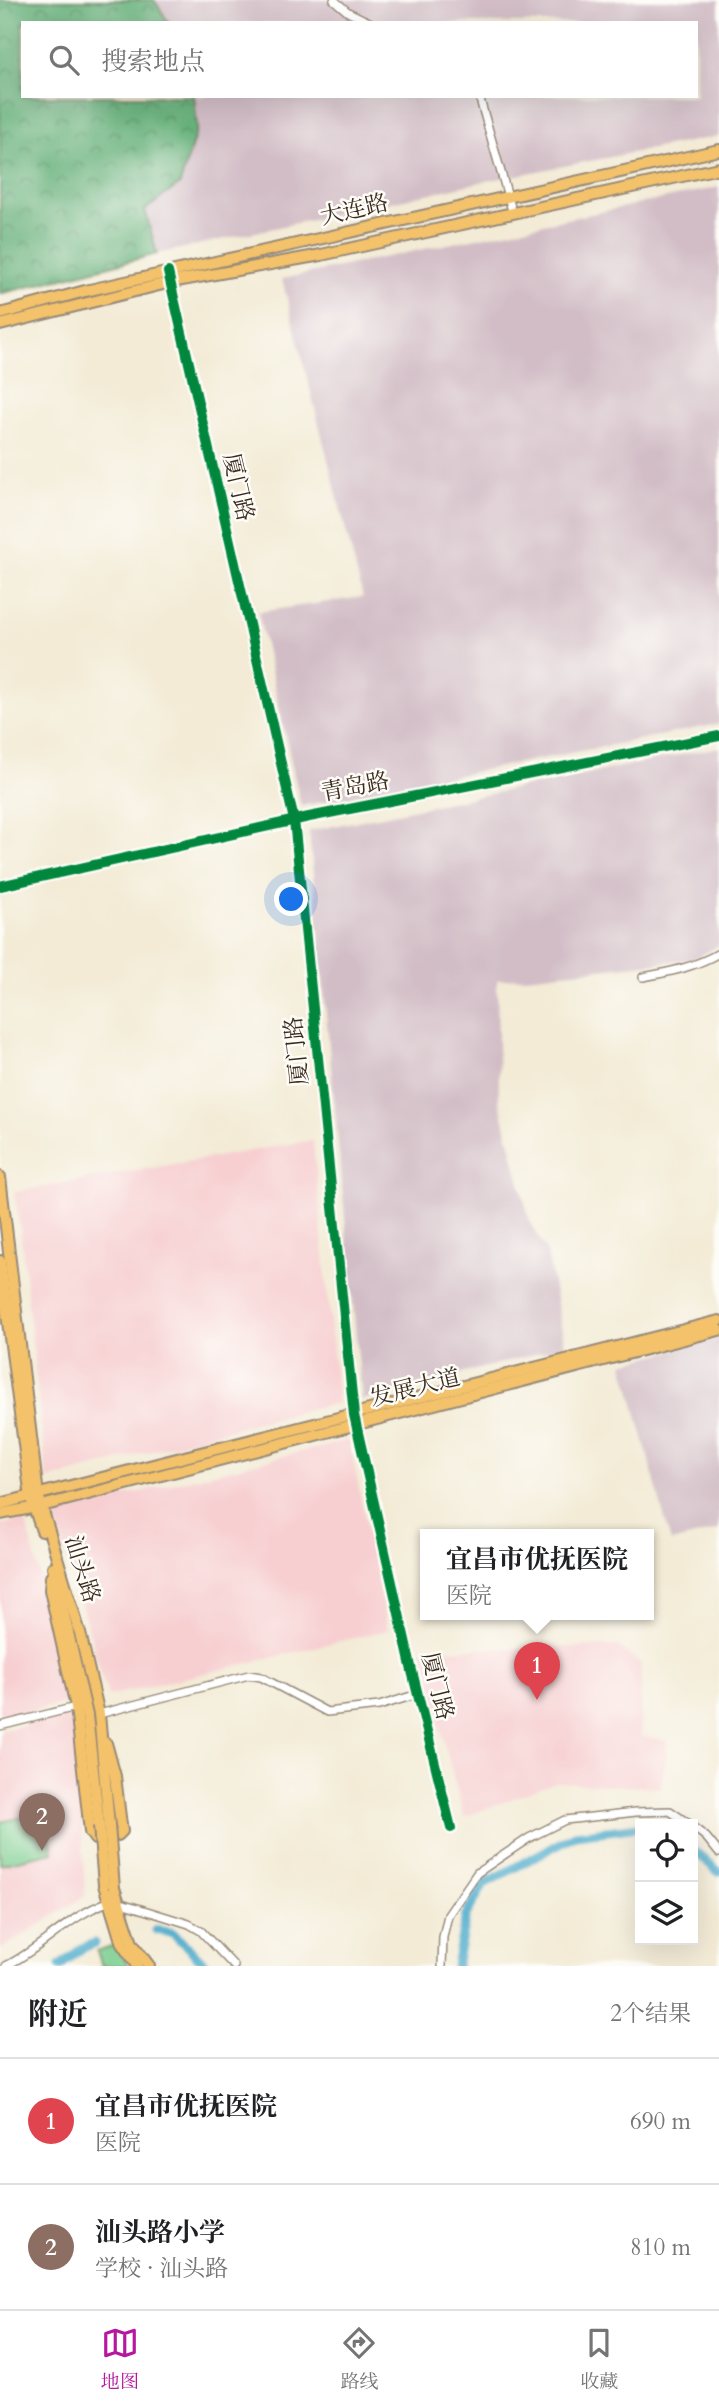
<!DOCTYPE html>
<html lang="zh">
<head>
<meta charset="utf-8">
<style>
	:root { --surface:#fff; --page:#f6f6f6; --text:#202124; --muted:#757577; --line:#e0e0e0; --accent:#b5179e }
	body { margin:0; font-family:Cardo,"Noto Serif SC",serif; background:var(--page); color:var(--text) }
	.controls { position:absolute; right:21px; bottom:21px; display:grid; overflow:hidden; border-radius:0px; box-shadow:0 7px 28px #0002 }
	.controls button { width:63px; height:63px; display:grid; place-items:center; padding:0; border:0; border-bottom:2px solid var(--line); background:var(--surface); color:var(--text); font:35px sans-serif }
	.you { position:absolute; left:292px; top:900px; width:24px; height:24px; margin:-18px; border:5px solid #fff; border-radius:50%; background:#1a73e8; box-shadow:0 0 0 10px #1a73e833 }
	.badge { display:grid; place-items:center; width:46px; height:46px; border-radius:50%; background:var(--accent); color:#fff; font-size:23px; font-weight:700 }
	.pin { position:absolute; translate:-50% -58px; filter:drop-shadow(0 2px 4px #0008) }
	.pin::after { content:''; position:absolute; top:37px; width:24px; height:21px; background:inherit; clip-path:polygon(0 0,100% 0,50% 100%) }
	.popup { position:absolute; left:420px; top:1529px; width:234px; height:91px; box-sizing:border-box; display:grid; place-content:center; border-radius:0px; background:var(--surface); filter:drop-shadow(0 2px 5px #0005); font-size:23px; white-space:nowrap; color:var(--muted) }
	.popup b { font-size:26px; color:var(--text) }
	.popup::after { content:''; position:absolute; left:50%; top:100%; margin-left:-14px; border:14px solid transparent; border-top-color:var(--surface) }
	.list { margin:0; padding:0; list-style:none }
	h2 { display:flex; justify-content:space-between; align-items:center; height:91px; margin:0; padding:0 28px; font-size:30px }
	h2 small { font-size:23px; font-weight:400; color:var(--muted) }
	.list li { display:grid; grid-template-columns:46px 1fr auto; gap:21px; align-items:center; box-sizing:border-box; height:126px; padding:0 28px; border-top:2px solid var(--line) }
	.list b { display:block; font-size:26px; white-space:nowrap }
	.list p { margin:0; font-size:23px; white-space:nowrap; color:var(--muted) }
	.list em { font-size:23px; font-style:normal; color:var(--muted) }
	.icon { flex:none; width:38px; height:38px; fill:none; stroke:currentColor; stroke-width:2; stroke-linecap:round; stroke-linejoin:round }
	.map { position:relative; flex:none; width:719px; height:1966px; overflow:hidden }
	.search { position:absolute; background:var(--surface); box-shadow:0 7px 28px #0002; left:21px; right:21px; top:21px; height:77px; display:flex; align-items:center; gap:18px; box-sizing:border-box; padding:0 24px; border-radius:0px; color:var(--muted); font-size:26px }
	.sheet { height:343px; background:var(--surface) }
	nav { display:flex; justify-content:space-around; align-items:center; box-sizing:border-box; height:98px; border-top:2px solid var(--line); background:var(--surface); font-size:19px; color:var(--muted) }
	nav a { display:grid; justify-items:center; gap:4px }
	nav .on { color:var(--accent) }
	.map>svg:first-child { display:block }
</style>
</head>
<body>
<div class="map">
<svg width="719" height="1966" viewBox="0 0 719 1966">
	<defs>
		<pattern id="forest-crowns" width="20" height="18" patternUnits="userSpaceOnUse" patternTransform="scale(1.75)"><rect width="20" height="18" fill="#66b17a"/><path d="M2 6a3 3 0 1 1 6 0M12 15a3 3 0 1 1 6 0" fill="none" stroke="#559063"/></pattern>
	</defs>
	<rect width="100%" height="100%" fill="#fdfcf7"/>
	<filter id="ink" filterUnits="userSpaceOnUse"><feTurbulence type="fractalNoise" baseFrequency=".0143" numOctaves="2"/><feDisplacementMap in="SourceGraphic" scale="14" xChannelSelector="R" yChannelSelector="G"/><feConvolveMatrix kernelMatrix="1 2 1 2 8 2 1 2 1" color-interpolation-filters="sRGB"/></filter>
	<filter id="wash" filterUnits="userSpaceOnUse"><feTurbulence type="fractalNoise" baseFrequency=".00686" numOctaves="4" result="noise"/><feDisplacementMap in="SourceGraphic" scale="28" xChannelSelector="R" yChannelSelector="G"/><feGaussianBlur stdDeviation="1.57" result="paint"/><feColorMatrix in="noise" values="0 0 0 0 0 0 0 0 0 0 0 0 0 0 0 0 0 1.4 0 .05"/><feComposite in="paint" operator="in"/></filter>
	<g filter="url(#wash)">
		<rect width="100%" height="100%" fill="#f3ebd6"/>
		<g fill="#f7cfd1">
			<polygon points="313,1140 338,1403 254,1423 47,1480 21,1237 14,1192"/>
			<polygon points="349,1440 388,1630 108,1696 54,1513"/>
			<polygon points="25,1519 73,1701 0,1720 0,1525"/>
			<polygon points="618,1646 641,1664 641,1736 668,1741 661,1788 556,1782 464,1817 419,1650"/>
			<polygon points="71,1714 80,1786 85,1896 0,1950 0,1731"/>
		</g>
		<g fill="#d2bdc6">
			<polygon points="154,0 719,0 719,136 481,182 157,254 145,210 181,184 197,128 194,96 696,96 696,23 169,23"/>
			<polygon points="719,187 719,724 301,806 258,612 363,597 282,279"/>
			<polygon points="719,747 719,945 695,959 497,980 499,1100 530,1223 547,1252 565,1346 362,1400 309,831"/>
			<polygon points="719,1339 719,1530 671,1542 623,1363"/>
		</g>
		<g fill="#7dce90" stroke="#5c7c57" stroke-width="2">
			<polygon points="44,1813 53,1852 0,1864 0,1822"/>
			<polygon points="117,1944 128,1966 102,1966 97,1951"/>
		</g>
		<polygon fill="url(#forest-crowns)" stroke="#506e4c" stroke-width="2" points="0,0 154,0 169,23 23,23 23,96 194,96 197,128 180,184 145,210 157,254 0,294"/>
		<g fill="none" stroke-linecap="round" stroke-linejoin="round">
			<g stroke="#4daccc" stroke-width="9">
				<polyline points="693,1850 719,1872"/>
				<polyline points="156,1930 173,1933 207,1966"/>
				<polyline points="60,1966 82,1948 95,1943"/>
				<polyline points="456,1966 466,1915 484,1884 575,1835 640,1827"/>
			</g>
		</g>
	</g>
	<g filter="url(#ink)">
		<g fill="none" stroke-linecap="round" stroke-linejoin="round">
			<g stroke="#978a7a" stroke-width="10">
				<g id="minor">
					<polyline points="334,0 348,12 371,23"/>
					<polyline points="479,96 513,214"/>
					<path d="M643 977C670 972 695 967 719 953"/>
					<polyline points="99,1714 249,1675 261,1677 327,1712 379,1706 418,1694"/>
					<polyline points="0,1726 76,1707"/>
					<polyline points="693,1827 706,1837 719,1853"/>
					<polyline points="118,1902 189,1924 201,1931 234,1966"/>
					<path d="M6 1966C42 1948 70 1915 108 1902"/>
					<polyline points="442,1966 443,1937 448,1915 477,1873 529,1838 565,1820 636,1812 670,1811 689,1824"/>
				</g>
			</g>
			<g stroke="#978a7a" stroke-width="11">
				<g id="tertiary">
					<polyline points="170,279 294,820 354,1415 412,1671 451,1828"/>
					<polyline points="0,886 309,817 719,736"/>
				</g>
			</g>
			<g stroke="#978a7a" stroke-width="14">
				<g id="primary">
					<polyline points="0,314 85,291 719,150"/>
					<polyline points="0,325 171,282 321,255 719,168"/>
					<polyline points="0,1177 38,1495 80,1633 99,1714 109,1825"/>
					<polyline points="0,1261 31,1498 42,1531"/>
					<polyline points="53,1567 87,1715 99,1826"/>
					<polyline points="51,1577 50,1590 76,1707 90,1832 95,1839"/>
					<polyline points="106,1743 115,1776 121,1825 122,1831 118,1835"/>
					<polyline points="104,1885 122,1944 137,1966"/>
					<polyline points="114,1888 132,1943 149,1966"/>
				</g>
			</g>
			<g stroke="#978a7a" stroke-width="14">
				<g id="trunk">
					<polyline points="0,1504 719,1321"/>
					<polyline points="0,1514 42,1506 719,1330"/>
				</g>
			</g>
			<use href="#minor" stroke="#fff" stroke-width="7"/>
			<use href="#tertiary" stroke="#fff" stroke-width="8"/>
			<use href="#primary" stroke="#f3c26a" stroke-width="10"/>
			<use href="#trunk" stroke="#f3c26a" stroke-width="10"/>
			<g stroke="#978a7a" stroke-width="14" stroke-linecap="butt">
				<g id="primary-bridge">
					<polyline points="109,1825 114,1888"/>
					<polyline points="99,1826 104,1885"/>
				</g>
			</g>
			<use href="#primary-bridge" stroke="#f3c26a" stroke-width="10"/>
			<g stroke="#fdfcf7" stroke-width="15">
				<g id="cycleway">
					<polyline points="168,272 294,820 354,1415 412,1671 451,1828"/>
					<polyline points="0,886 309,817 719,736"/>
				</g>
			</g>
			<use href="#cycleway" stroke="#00873e" stroke-width="10"/>
		</g>
	</g>
	<g text-anchor="middle" stroke-width="5" stroke-linejoin="round" paint-order="stroke">
		<g font-size="23" fill="#3b2a1e" stroke="#fdfcf7">
			<text transform="translate(354 209) rotate(-13)" y="8">大连路</text>
			<text transform="translate(239 487) rotate(77)" y="8">厦门路</text>
			<text transform="translate(355 786) rotate(-11)" y="8">青岛路</text>
			<text transform="translate(296 1051) rotate(-96)" y="8">厦门路</text>
			<text transform="translate(415 1387) rotate(-14)" y="8">发展大道</text>
			<text transform="translate(83 1569) rotate(73)" y="8">汕头路</text>
			<text transform="translate(438 1686) rotate(76)" y="8">厦门路</text>
		</g>
	</g>
</svg>
<div class="controls">
<button><svg class="icon" aria-label="locate" viewBox="0 0 24 24"><circle cx="12" cy="12" r="6"/><path d="M12 2v4M12 18v4M2 12h4M18 12h4"/></svg></button>
<button><svg class="icon" aria-label="layers" viewBox="0 0 24 24"><path d="M12 4l9 5-9 5-9-5zM3 14l9 5 9-5"/></svg></button>
</div>
<div class="you"></div>
<div class="pin badge" style="left:537px;top:1700px;background:#e0444e">1</div>
<div class="popup"><b>宜昌市优抚医院</b>医院</div>
<div class="pin badge" style="left:42px;top:1851px;background:#8d6e63">2</div>
<div class="search"><svg class="icon" aria-label="search" viewBox="0 0 24 24"><circle cx="10" cy="10" r="6"/><path d="M15 15l6 6"/></svg>搜索地点</div>
</div>
<section class="sheet">
<h2>附近<small>2个结果</small></h2>
<ul class="list">
<li><span class="badge" style="background:#e0444e">1</span><div><b>宜昌市优抚医院</b><p>医院</p></div><em>690 m</em></li>
<li><span class="badge" style="background:#8d6e63">2</span><div><b>汕头路小学</b><p>学校 · 汕头路</p></div><em>810 m</em></li>
</ul>
</section>
<nav>
<a class="on"><svg class="icon" aria-label="map" viewBox="0 0 24 24"><path d="M3 6l6-2 6 2 6-2v14l-6 2-6-2-6 2zM9 4v14M15 6v14"/></svg>地图</a>
<a><svg class="icon" aria-label="directions" viewBox="0 0 24 24"><path d="M12 3l9 9-9 9-9-9zM9 14v-3h6M13 9l2 2-2 2"/></svg>路线</a>
<a><svg class="icon" aria-label="saved" viewBox="0 0 24 24"><path d="M7 4h10v16l-5-4-5 4z"/></svg>收藏</a>
</nav>
</body>
</html>
